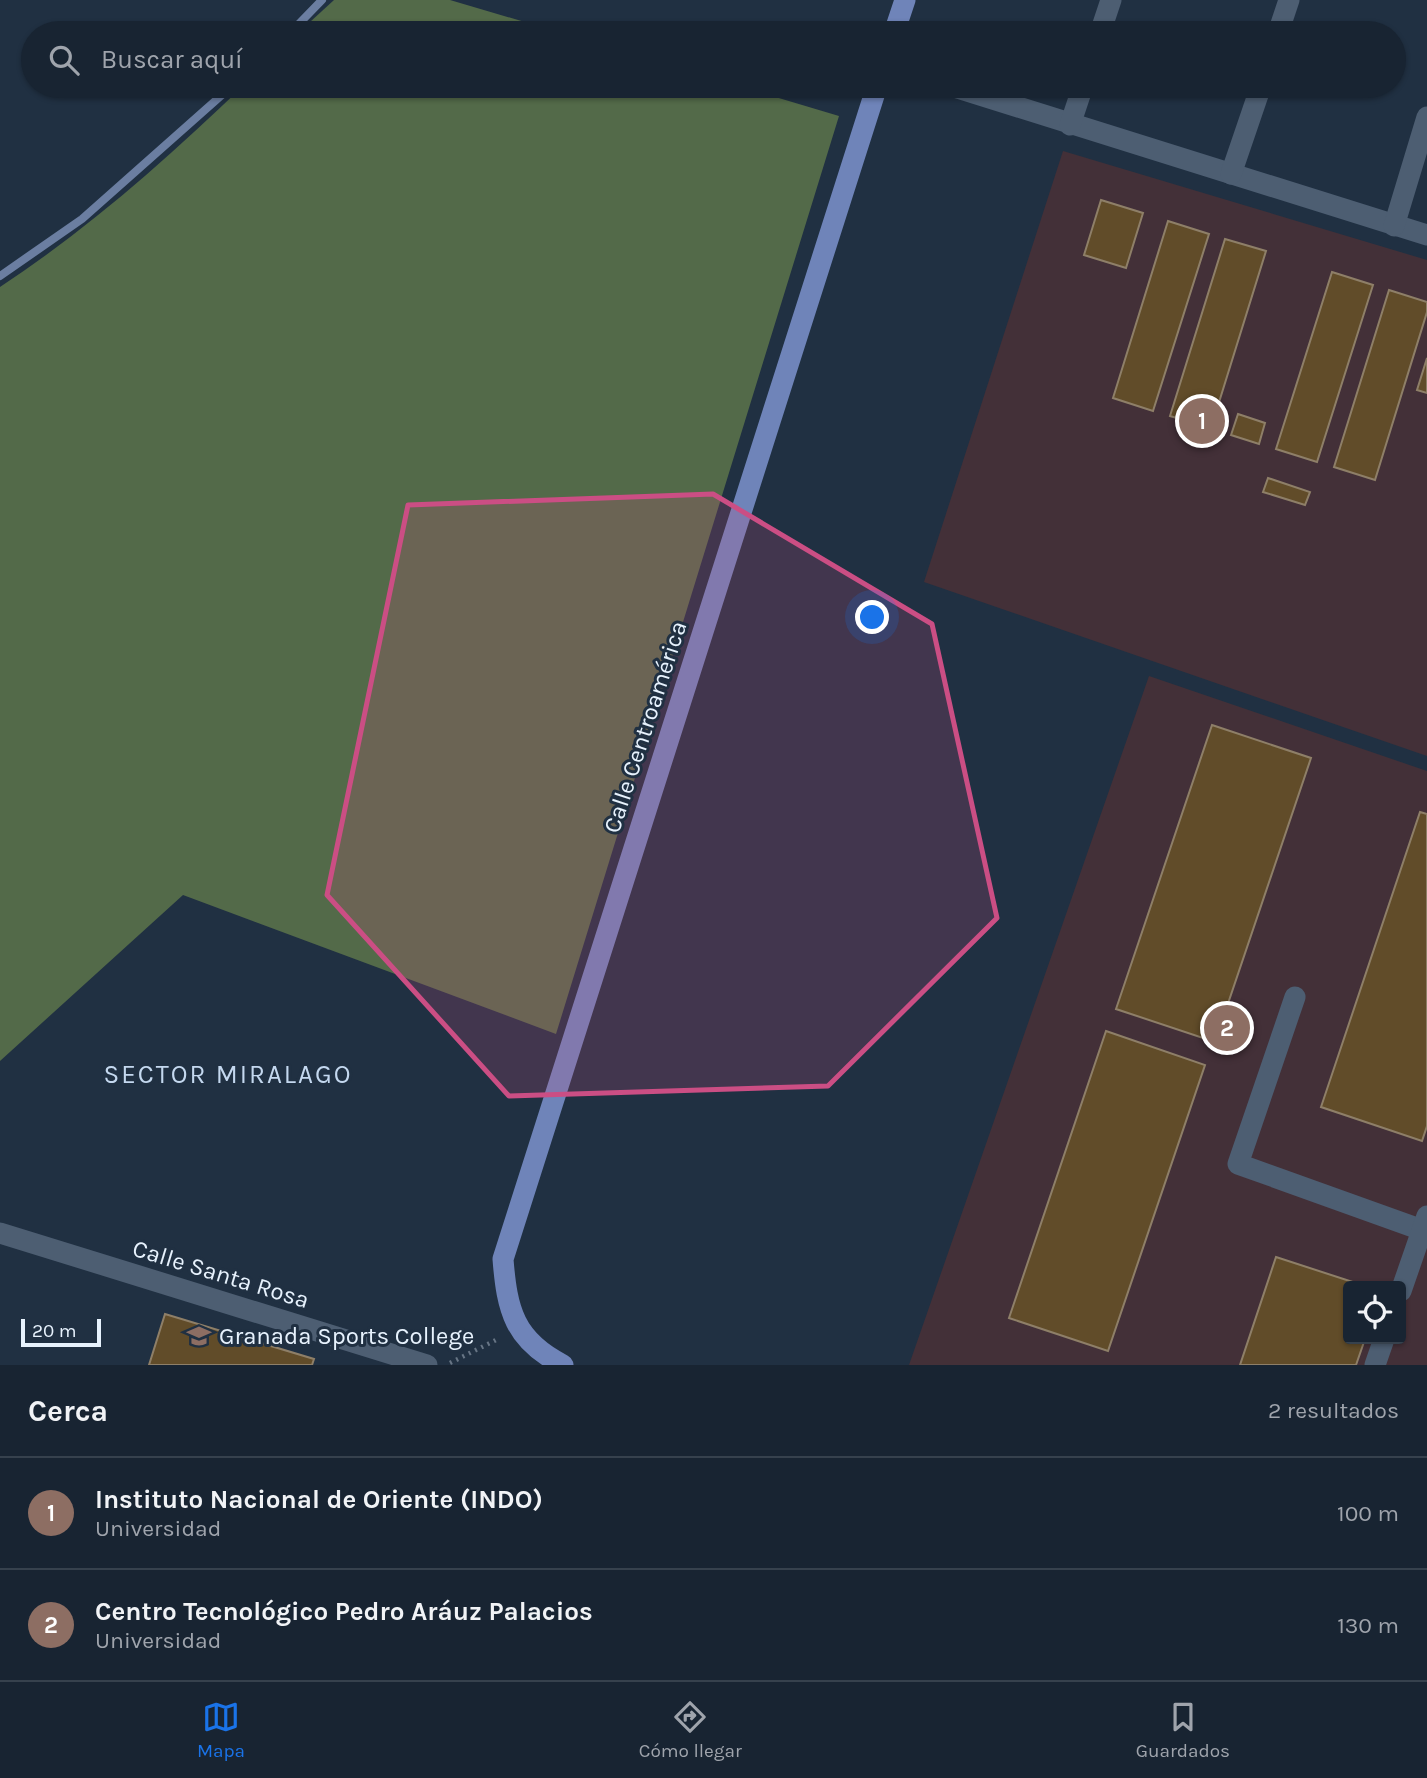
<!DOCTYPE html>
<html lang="es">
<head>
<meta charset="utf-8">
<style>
	:root { --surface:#182432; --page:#212c3a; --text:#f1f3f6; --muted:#9fa4ac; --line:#36414d; --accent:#1a73e8 }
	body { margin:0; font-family:Karla,sans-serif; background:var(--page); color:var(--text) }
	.controls { position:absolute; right:21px; bottom:21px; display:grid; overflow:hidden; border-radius:7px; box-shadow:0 2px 5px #0004 }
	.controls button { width:63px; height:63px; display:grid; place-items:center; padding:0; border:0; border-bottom:2px solid var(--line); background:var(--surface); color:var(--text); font:35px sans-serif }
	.scale { position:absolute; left:21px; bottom:18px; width:80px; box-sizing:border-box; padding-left:7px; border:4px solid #e7f2fd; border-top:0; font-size:19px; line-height:24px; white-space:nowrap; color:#e7f2fd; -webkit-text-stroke:5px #203042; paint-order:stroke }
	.you { position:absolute; left:873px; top:618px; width:24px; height:24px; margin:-18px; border:5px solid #fff; border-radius:50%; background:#1a73e8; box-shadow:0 0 0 10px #1a73e833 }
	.badge { display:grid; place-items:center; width:46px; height:46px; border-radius:50%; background:var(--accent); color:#fff; font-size:23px; font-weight:700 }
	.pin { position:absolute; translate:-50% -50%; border:4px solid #fff; box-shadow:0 2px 7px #0006 }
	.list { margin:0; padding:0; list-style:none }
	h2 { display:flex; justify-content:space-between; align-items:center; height:91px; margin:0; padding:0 28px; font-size:30px }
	h2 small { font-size:23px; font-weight:400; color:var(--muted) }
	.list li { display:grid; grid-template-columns:46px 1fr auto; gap:21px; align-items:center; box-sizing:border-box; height:112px; padding:0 28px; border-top:2px solid var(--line) }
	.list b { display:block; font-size:26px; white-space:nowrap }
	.list p { margin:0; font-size:23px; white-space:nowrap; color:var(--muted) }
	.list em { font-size:23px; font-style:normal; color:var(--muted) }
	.icon { flex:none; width:38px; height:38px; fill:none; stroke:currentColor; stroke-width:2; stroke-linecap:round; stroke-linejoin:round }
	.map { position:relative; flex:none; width:1427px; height:1365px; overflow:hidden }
	.search { position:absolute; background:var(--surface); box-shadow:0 2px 5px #0004; left:21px; right:21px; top:21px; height:77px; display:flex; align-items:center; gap:18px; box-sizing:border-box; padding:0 24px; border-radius:38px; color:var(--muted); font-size:26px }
	.sheet { height:315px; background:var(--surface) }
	nav { display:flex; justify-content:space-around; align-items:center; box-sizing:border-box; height:98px; border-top:2px solid var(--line); background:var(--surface); font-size:19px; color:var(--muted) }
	nav a { display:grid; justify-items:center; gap:4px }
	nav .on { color:var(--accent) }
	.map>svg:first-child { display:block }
</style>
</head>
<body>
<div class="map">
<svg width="1427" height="1365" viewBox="0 0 1427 1365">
	<rect width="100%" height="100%" fill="#203042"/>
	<g fill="#433038" fill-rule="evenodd">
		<polygon points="1063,151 1427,260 1427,756 924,582"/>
		<path d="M1149 676 1427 771V1365H909ZM1348 1286H1401V1339H1348Z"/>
	</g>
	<g fill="#536a49">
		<polygon points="334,0 450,0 562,33 298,33"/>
		<path d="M243 86H739L839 116 556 1034 183 895 0 1061V287C88 229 167 159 243 86Z"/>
	</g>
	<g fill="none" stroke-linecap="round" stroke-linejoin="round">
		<g stroke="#6b7ea1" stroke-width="8">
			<polyline points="290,33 322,0"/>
			<polyline points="0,276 82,219 232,86"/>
		</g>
	</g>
	<g fill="#614c29" stroke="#8e7f68" stroke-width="2">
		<polygon points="1101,200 1143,213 1126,268 1084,255"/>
		<polygon points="1168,221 1209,234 1153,411 1113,398"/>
		<polygon points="1225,239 1266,251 1211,428 1170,416"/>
		<polygon points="1332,272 1373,285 1317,462 1276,449"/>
		<polygon points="1389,290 1427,302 1427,312 1375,480 1334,467"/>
		<polygon points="1427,358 1427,393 1417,390"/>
		<polygon points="1238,414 1265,423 1259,444 1231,435"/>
		<polygon points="1268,478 1310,492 1305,505 1263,492"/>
		<polygon points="1212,725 1311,758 1215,1042 1116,1009"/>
		<polygon points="1420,812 1427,814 1427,1126 1422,1141 1321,1107"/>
		<polygon points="1106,1031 1205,1065 1108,1351 1009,1318"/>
		<polygon points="1276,1257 1365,1286 1348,1286 1348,1339 1365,1339 1356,1365 1240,1365"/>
		<polygon points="165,1314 314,1359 312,1365 149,1365"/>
	</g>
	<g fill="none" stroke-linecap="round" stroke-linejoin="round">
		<polyline stroke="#677585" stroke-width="4.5" stroke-dasharray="2 5" stroke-linecap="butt" points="450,1363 498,1339"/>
		<g stroke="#4d5e72" stroke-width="21">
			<polyline points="1100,33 1111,0"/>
			<polyline points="1278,33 1289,0"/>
			<polyline points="951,86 1427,235"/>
			<polyline points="1070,125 1083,86"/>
			<polyline points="1231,174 1261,86"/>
			<polyline points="1394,226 1427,117"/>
			<polyline points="1295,997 1238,1164 1422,1230"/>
			<polyline points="0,1233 427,1365"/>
			<polyline points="1401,1291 1427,1216"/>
			<polyline points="1375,1365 1384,1339"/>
		</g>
		<g stroke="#6f84b9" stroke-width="21">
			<polyline points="894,33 905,0"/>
			<path d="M563 1365C514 1340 507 1310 503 1259L877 86"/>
		</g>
	</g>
	<path fill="#cb4e84" fill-opacity="0.2" stroke="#cb4e84" stroke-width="5" stroke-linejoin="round" d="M713 494 932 624 997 918 828 1086 509 1096 327 895 408 505Z"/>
	<defs>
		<g id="university-bare" transform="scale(1.89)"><path d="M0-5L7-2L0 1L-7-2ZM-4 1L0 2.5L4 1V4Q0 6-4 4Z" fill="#8d6e63" stroke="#203042" stroke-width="2.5" paint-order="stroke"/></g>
	</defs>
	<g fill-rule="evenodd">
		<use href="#university-bare" x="199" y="1336"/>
	</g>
	<g text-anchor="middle" stroke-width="6" stroke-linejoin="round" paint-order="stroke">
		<g font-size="24" fill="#e7f2fd" stroke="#203042">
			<text transform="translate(645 727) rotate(-72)" y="8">Calle Centroamérica</text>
			<text transform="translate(221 1274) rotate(17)" y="8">Calle Santa Rosa</text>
		</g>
		<g font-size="24" fill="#e7f2fd" stroke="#203042" text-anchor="start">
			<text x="219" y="1344">Granada Sports College</text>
		</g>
		<g font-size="26" letter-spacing="2" fill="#c4d8ef" stroke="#203042">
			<text x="228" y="1083">SECTOR MIRALAGO</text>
		</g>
	</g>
</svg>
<div class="controls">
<button><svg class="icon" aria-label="locate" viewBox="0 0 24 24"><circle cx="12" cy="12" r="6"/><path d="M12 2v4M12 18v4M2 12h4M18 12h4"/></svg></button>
</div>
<div class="scale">20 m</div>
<div class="you"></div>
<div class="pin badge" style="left:1202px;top:421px;background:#8d6e63">1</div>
<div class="pin badge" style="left:1227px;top:1028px;background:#8d6e63">2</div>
<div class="search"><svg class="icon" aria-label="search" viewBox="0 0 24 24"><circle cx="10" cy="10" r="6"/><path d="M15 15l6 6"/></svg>Buscar aquí</div>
</div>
<section class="sheet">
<h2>Cerca<small>2 resultados</small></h2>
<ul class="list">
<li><span class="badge" style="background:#8d6e63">1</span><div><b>Instituto Nacional de Oriente (INDO)</b><p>Universidad</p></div><em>100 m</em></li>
<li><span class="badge" style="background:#8d6e63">2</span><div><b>Centro Tecnológico Pedro Aráuz Palacios</b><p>Universidad</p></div><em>130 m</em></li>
</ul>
</section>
<nav>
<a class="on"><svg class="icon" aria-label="map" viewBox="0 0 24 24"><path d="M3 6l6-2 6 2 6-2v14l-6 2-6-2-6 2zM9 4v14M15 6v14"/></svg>Mapa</a>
<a><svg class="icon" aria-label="directions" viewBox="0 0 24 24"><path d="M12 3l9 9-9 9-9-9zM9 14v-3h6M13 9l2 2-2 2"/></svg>Cómo llegar</a>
<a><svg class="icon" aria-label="saved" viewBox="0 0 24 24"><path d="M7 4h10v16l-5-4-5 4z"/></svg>Guardados</a>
</nav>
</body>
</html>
